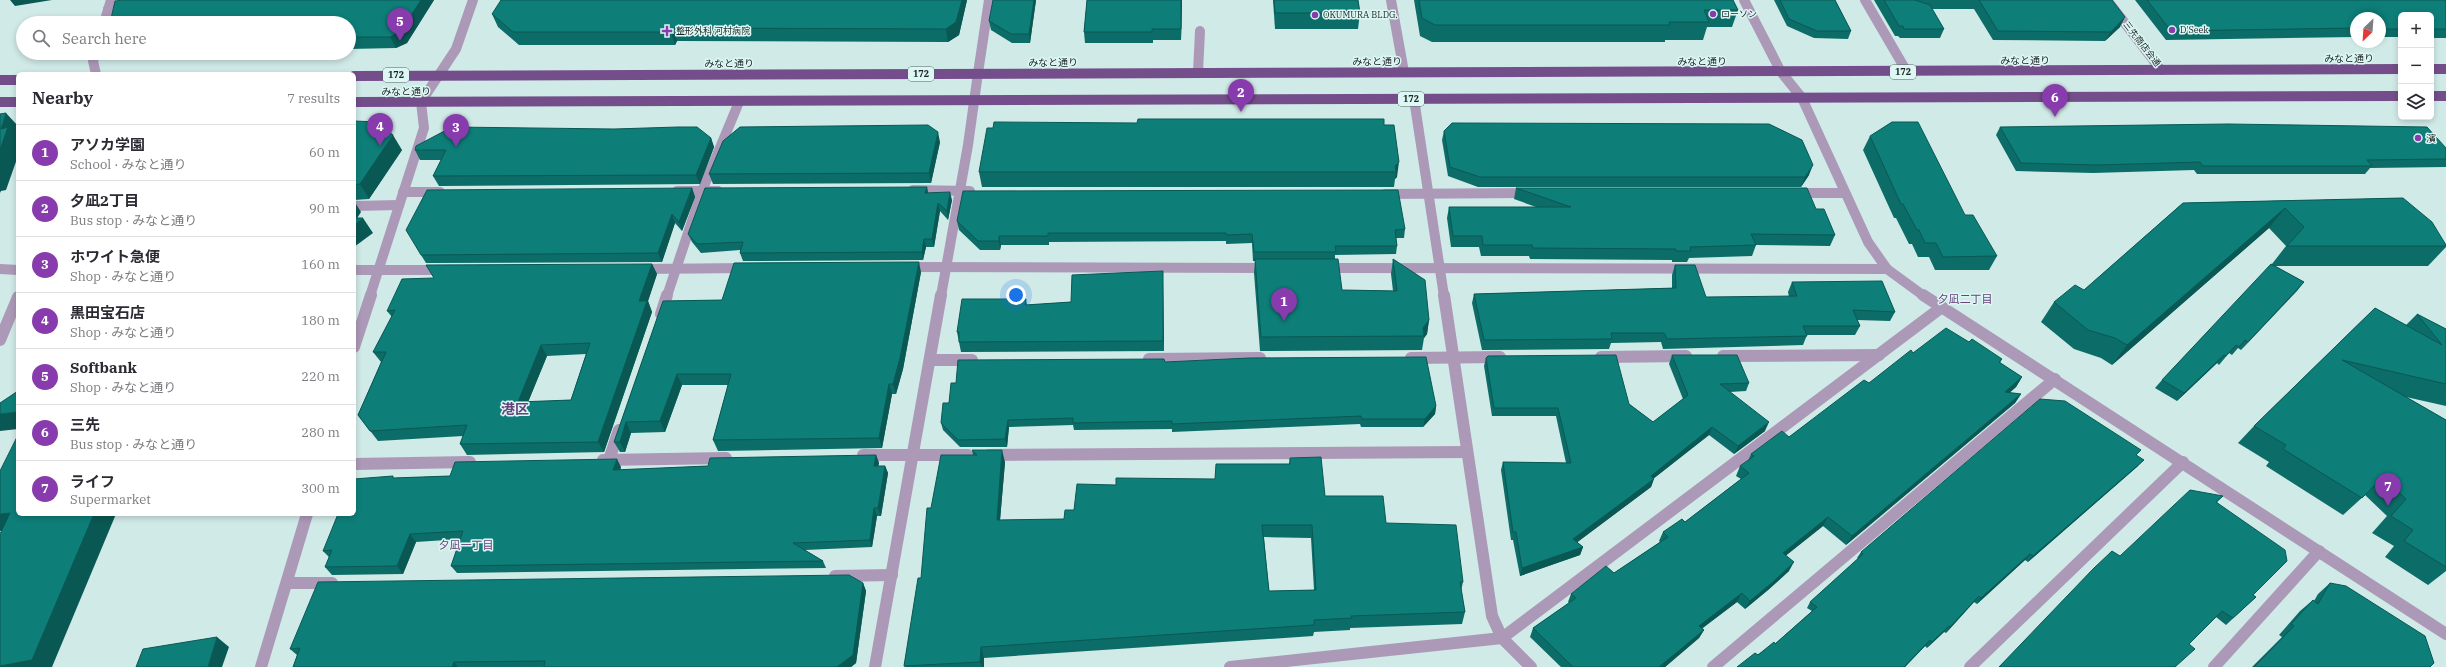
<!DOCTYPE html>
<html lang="en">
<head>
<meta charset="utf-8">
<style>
	:root { --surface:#fff; --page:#f2f2f3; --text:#2b2b33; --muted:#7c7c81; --line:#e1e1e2; --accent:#883bac }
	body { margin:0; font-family:"IBM Plex Serif","Noto Sans JP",serif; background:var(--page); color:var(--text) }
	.controls { position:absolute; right:12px; top:12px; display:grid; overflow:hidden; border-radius:6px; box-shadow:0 2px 6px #0003 }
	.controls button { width:36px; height:36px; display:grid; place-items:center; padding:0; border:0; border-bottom:1px solid var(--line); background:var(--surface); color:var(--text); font:20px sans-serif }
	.compass { position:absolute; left:2350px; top:12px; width:36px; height:36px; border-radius:50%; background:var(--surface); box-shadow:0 2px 6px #0003; rotate:205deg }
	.you { position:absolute; left:1016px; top:295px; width:14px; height:14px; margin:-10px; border:3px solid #fff; border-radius:50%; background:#1a73e8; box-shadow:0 0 0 6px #1a73e833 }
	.badge { display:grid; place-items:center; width:26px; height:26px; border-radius:50%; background:var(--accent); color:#fff; font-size:13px; font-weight:700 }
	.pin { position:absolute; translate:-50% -33px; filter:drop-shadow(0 1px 2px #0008) }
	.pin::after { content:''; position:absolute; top:21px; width:14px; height:12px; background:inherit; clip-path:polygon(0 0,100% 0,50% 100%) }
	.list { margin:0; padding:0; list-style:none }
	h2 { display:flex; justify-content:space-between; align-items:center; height:52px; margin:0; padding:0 16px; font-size:17px }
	h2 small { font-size:13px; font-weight:400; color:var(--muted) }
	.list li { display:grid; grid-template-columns:26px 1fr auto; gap:12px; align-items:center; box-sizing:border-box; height:56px; padding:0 16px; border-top:1px solid var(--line) }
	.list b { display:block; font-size:15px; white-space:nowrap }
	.list p { margin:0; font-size:13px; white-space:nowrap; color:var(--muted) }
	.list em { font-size:13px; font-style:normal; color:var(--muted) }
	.icon { flex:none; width:22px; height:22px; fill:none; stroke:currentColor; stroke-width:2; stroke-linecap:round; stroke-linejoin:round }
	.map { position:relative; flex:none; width:2446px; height:667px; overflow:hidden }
	.search { position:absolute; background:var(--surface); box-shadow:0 2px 6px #0003; left:16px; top:16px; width:340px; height:44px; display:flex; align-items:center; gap:10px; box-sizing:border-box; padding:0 14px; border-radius:22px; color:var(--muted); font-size:15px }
	.panel { position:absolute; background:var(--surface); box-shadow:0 2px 6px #0003; left:16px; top:72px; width:340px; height:444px; border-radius:6px }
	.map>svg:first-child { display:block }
</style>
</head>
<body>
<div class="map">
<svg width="2446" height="667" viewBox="0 0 2446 667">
	<rect width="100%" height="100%" fill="#d0eae7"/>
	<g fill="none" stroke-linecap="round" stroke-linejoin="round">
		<polyline stroke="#ac99b8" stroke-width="10" points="1198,72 1200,31"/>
		<g stroke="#ac99b8" stroke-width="10">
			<polyline points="1391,0 1404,72"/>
			<polyline points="1865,0 1907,72"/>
			<polyline points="2107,0 2161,70"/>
			<polyline points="108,9 128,6"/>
			<polyline points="104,23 111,0"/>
			<polyline points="96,53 93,61 96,74"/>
			<polyline points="978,73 989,0"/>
			<polyline points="1414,99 1444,296"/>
			<polyline points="913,190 970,191"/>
			<polyline points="677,191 718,191"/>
			<polyline points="403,192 440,192"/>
			<polyline points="1795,193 1845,193"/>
			<polyline points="1385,194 1530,193"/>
			<polyline points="354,206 399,205"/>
			<polyline points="905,267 1268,268"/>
			<polyline points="1325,268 1887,269"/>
			<polyline points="0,269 18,270"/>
			<polyline points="641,269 748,268"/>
			<polyline points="354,270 444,270"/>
			<polyline points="370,296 424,128 421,102"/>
			<polyline points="667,296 702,191 739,102"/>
		</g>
		<g stroke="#ac99b8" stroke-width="12">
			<polyline points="1444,295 1492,616 1502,638 1531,667"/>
			<polyline points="661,314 667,295"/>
			<polyline points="354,347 371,295"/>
			<polyline points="1723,356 1879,355"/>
			<polyline points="1601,357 1686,356"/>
			<polyline points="1411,358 1500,357"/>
			<polyline points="1149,359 1260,358"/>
			<polyline points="931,360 972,360"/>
			<polyline points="863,455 968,455"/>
			<polyline points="989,455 1466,452"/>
			<polyline points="603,460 726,458"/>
			<polyline points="609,460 619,430"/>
			<polyline points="354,464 470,462"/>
			<polyline points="835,576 892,575"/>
			<polyline points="287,583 332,583"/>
			<polyline points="261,667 307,514"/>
			<polyline points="1230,667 1502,638 1942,307"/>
			<polyline points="1713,667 2055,379"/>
			<polyline points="1970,667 2183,462"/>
			<polyline points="2214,667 2319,551"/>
		</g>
		<g stroke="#ac99b8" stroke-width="10">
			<polyline points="1744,0 1781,72 1802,98 1868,242 1887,269 1924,296"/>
			<polyline points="421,102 456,49 473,0"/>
			<polyline points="941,296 968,145 978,73"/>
		</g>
		<g stroke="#ac99b8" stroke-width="12">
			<polyline points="1923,295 2446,634"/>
			<polyline points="0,340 18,297"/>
			<polyline points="875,667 941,295"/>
		</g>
		<g stroke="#744e8a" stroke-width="10">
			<polyline points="2431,69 2446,69"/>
			<polyline points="354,76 2401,69"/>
			<polyline points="0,80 18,80"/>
			<polyline points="2431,96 2446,96"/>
			<polyline points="0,102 18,102"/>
			<polyline points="354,102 2401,96"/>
		</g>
	</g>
	<g fill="#0c6c67" fill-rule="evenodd">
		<polygon points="123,0 434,0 407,43 396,48 349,49 349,23"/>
		<polygon points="967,0 959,35 948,42 677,41 675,45 519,45 498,27 492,14"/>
		<polygon points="1036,0 1030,43 1012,43 991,30 989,21"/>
		<polygon points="1087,0 1182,0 1181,40 1153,40 1153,43 1085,43 1084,32"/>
		<polygon points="1273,0 1358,0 1360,13 1358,29 1275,29"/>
		<polygon points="1414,0 1733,0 1738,10 1732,27 1707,27 1703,40 1665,40 1665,42 1432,42 1420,36"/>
		<polygon points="1774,0 1835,0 1851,31 1848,39 1814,38 1787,26"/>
		<polygon points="1874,0 2112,0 2120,27 2105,41 1993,40 1974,9 1932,9 1944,29 1940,38 1900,38 1898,36 1895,36"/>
		<polygon points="2135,0 2446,0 2446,38 2431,38 2431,15 2401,15 2401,37 2380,37 2380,18 2356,18 2356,37 2166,40"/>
		<polygon points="354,121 402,150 369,199 354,200"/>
		<polygon points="1384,125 1397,177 1395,179 1394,187 982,187 979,172"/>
		<polygon points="2000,127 2446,148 2446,167 2370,168 2365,174 2197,174 2194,170 2093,173 2016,171 1996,135"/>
		<polygon points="1444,131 1809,175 1801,187 1478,187 1448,176 1442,140"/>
		<polygon points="1870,136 1965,215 1997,256 1989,270 1935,270 1929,257 1918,257 1912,244 1909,244 1896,218 1894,218 1863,150"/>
		<polygon points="711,138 714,147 700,184 439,186 433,176 441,160 420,160 415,150"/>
		<polygon points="940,142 931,183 713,184 709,174"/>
		<polygon points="927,187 928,193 952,200 948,220 940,211 934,247 926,247 923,260 743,261 740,253 740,250 701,253 692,242 688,234"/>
		<polygon points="692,188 695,197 682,231 675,223 662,262 426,263 421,255"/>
		<polygon points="1516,188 1816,209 1835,235 1830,246 1756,245 1752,256 1689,258 1687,262 1672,262 1672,260 1530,259 1529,256 1481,256 1479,247 1451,247 1447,218 1449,207 1536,207 1514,199"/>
		<polygon points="2403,198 2446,245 2446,247 2428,266 2275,266 2304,282 2241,350 2238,348 2232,355 2229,353 2219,365 2217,363 2177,401 2155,388 2162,380 2272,264 2286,246 2269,228 2112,365 2101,358 2074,349 2041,322 2054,302 2084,290 2183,203"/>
		<polygon points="957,221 1405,229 1404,238 1396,238 1397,246 1396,254 1335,255 1335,259 1342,290 1393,291 1391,274 1393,259 1429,320 1427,334 1424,338 1422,350 1260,351 1254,273 1255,261 1253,261 1252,243 1226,244 1226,241 1049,242 1049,245 1001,245 1000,250 980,250 959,230"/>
		<path d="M652 264 657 274 648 301 652 312 604 452 467 455 460 444 463 436 378 441 358 415 381 362 373 352 392 317 387 311 434 278ZM586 354 571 400 528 402 547 356Z"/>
		<polygon points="1675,265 1706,297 1789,297 1788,292 1792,282 1895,312 1890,321 1857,320 1860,326 1855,335 1807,335 1803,345 1663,349 1661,342 1611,343 1609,349 1482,350 1472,303 1474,294 1672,288 1672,275"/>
		<polygon points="921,272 903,369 896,394 892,394 882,448 718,451 713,440 728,385 682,385 665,432 631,433 625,452 620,452 614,442 663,301 722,300"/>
		<polygon points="1163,281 1164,351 961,352 957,332 1026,299 1027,305 1071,302"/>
		<polygon points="2375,308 2406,325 2417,314 2446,329 2446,406 2406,397 2446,420 2446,571 2428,585 2385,557 2394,546 2372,533 2387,516 2365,495 2343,515 2266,466 2269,462 2238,443 2254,426"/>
		<polygon points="1969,342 2002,359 2000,363 2022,377 2016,387 2009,393 2021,394 2015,403 1846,545 1823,526 1786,555 1789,571 1768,590 1745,609 1737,602 1702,628 1704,630 1699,638 1665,667 1561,667 1530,637 1533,628 1569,603 1568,602 1571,594 1614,573 1660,542 1659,541 1663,532 1685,522 1741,479 1736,476 1740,466 1748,461 1751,454 1789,437 1869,383 1913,353"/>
		<polygon points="1672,355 1749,383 1746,391 1730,392 1765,431 1734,454 1709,435 1654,478 1651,487 1577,542 1583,547 1580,555 1520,576 1513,540 1511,540 1501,470 1503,462 1566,463 1556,416 1492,416 1484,366 1486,358 1629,404 1653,422 1683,399 1669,364"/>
		<polygon points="1165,362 1436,406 1435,414 1423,427 1361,427 1360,424 1172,432 1172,429 1074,430 1073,425 1009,427 1007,447 960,447 943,430 941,423 956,383"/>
		<path d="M972 450 1005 462 1000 520 1064 519 1074 510 1116 485 1215 479 1289 464 1290 458 1325 496 1386 523 1463 582 1461 591 1465 612 1462 624 1350 628V630L1314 632 1313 636 984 658V667H905L904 666 921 578 931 508 973 455ZM1264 537 1311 538 1314 590 1269 591Z"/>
		<polygon points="876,455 879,463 878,466 885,466 888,473 881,516 877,516 872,547 805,550 823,561 826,568 457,573 451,566 461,539 416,542 403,574 332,575 325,567 329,557 323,551 395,478 450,476 621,467 620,470 708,466"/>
		<polygon points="2137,455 2138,466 2028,562 2025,560 1977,604 1974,602 1946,633 1944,632 1927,648 1925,646 1905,667 1737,667 1775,644 1812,611 1807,608 1810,602 1858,559 1857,558 1861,552"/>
		<polygon points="2223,496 2217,502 2253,595 2256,597 2226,625 2216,617 2189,644 2175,667 2120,556"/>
		<polygon points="863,583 866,591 856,663 851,667 293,667 297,655 290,649"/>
		<polygon points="2330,583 2430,667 2252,667 2282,637 2279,635 2300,611 2313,600 2314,601 2318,594"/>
	</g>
	<g fill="#0a5854">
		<polygon points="10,0 52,0 15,6"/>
		<polygon points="421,0 434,0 407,43 396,48 390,37"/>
		<polygon points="962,0 967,0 959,35 948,42 946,29"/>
		<polygon points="1034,0 1036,0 1030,43 1029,34"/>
		<polygon points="1181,0 1182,0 1181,40"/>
		<polygon points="2125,17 2120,27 2105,41 2111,32"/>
		<polygon points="672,28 677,41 675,45 671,32"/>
		<polygon points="6,113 18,126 18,136 17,138 18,138 18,156 6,190 1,191 0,193 0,150 1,129"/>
		<polygon points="938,132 940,142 931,183 929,173"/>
		<polygon points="393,135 402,150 369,199 360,184"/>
		<polygon points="711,138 714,147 700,184 696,175"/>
		<polygon points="1399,162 1397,177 1395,179 1396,172 1395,166"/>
		<polygon points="1813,165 1809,175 1801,187 1805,177"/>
		<polygon points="927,187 928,195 925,193"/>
		<polygon points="692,188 695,197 682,231 679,222"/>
		<polygon points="950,192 952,200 948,220 947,211"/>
		<polygon points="354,201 361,212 354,223"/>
		<polygon points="938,203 940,211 934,247 932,239"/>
		<polygon points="2285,208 2269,228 2112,365 2127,345"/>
		<polygon points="672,214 675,223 662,262 658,253"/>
		<polygon points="363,218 373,233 354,247 354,225"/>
		<polygon points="999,236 1001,245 1000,250 999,241"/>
		<polygon points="924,239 926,247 923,260 922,252"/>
		<polygon points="919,262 921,272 903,369 896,394 893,384"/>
		<polygon points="652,264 657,274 648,301 652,312 604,452 598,442 639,301"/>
		<polygon points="1163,271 1163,281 1164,351 1163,341"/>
		<polygon points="2304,282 2297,291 2241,350 2248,342"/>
		<polygon points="1429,320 1427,334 1424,338 1424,336 1423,328"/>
		<polygon points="541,345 547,356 524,412 518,402"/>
		<polygon points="2224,355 2217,363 2177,401 2184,393"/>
		<polygon points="677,374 682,385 665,432 660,421"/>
		<polygon points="2022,377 2016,387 1999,402 2005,392"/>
		<polygon points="889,384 892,394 882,448 879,438"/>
		<polygon points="2021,394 2015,403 1846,545 1852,536"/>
		<polygon points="1436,406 1435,414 1423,427 1425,419"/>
		<polygon points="18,412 18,429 0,431 0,414"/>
		<polygon points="1008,420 1009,427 1007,447 1005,439"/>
		<polygon points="626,422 631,433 625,452 620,442"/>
		<polygon points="1769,422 1765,431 1734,454 1738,446"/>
		<polygon points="1712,427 1709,435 1648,483 1654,479 1651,487 1571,547 1573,539 1651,476"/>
		<polygon points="1002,450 1005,462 999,532 997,520"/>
		<polygon points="876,455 879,463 877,474 874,466"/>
		<polygon points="617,459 621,467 618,478 613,470"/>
		<polygon points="2144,460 2138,466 2028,562 2033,556"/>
		<polygon points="885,466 888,473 881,516 878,508"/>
		<polygon points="874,508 877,516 872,547 870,540"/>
		<polygon points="10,513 27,527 0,531 0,514"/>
		<polygon points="94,514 116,514 52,667 0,667 0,666"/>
		<polygon points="1828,517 1823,526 1778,562 1783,553"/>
		<polygon points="410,534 416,542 403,574 397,566"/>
		<polygon points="1583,547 1580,555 1520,576 1522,568"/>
		<polygon points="2030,554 2025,560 1977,604 1981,598"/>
		<polygon points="1794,562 1789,571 1768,590 1745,609 1750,601"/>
		<polygon points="863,583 866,591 856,663 851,667 837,667"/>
		<polygon points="1742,593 1737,602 1695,634 1699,626"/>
		<polygon points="1979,596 1974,602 1946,633 1950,627"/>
		<polygon points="1949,626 1944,632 1927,648 1932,642"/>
		<polygon points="1704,630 1699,638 1665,667 1659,667"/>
		<polygon points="217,637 229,647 222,667 208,667"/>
		<polygon points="1930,640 1925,646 1905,667 1904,667"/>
		<polygon points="981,647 984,658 984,667 982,667 980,662"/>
		<polygon points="454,662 458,667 452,667"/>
	</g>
	<g fill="#0e7e78" stroke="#0a5854" fill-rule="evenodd">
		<polygon points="123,0 421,0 401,31 390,37 349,37 349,23 110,23 115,1"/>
		<polygon points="501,0 962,0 956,22 946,29 672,28 671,32 513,32 492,14"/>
		<polygon points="993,0 1034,0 1029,34 1011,34 989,21"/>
		<polygon points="1087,0 1181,0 1181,29 1152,29 1152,32 1084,32"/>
		<polygon points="1274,0 1358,0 1360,13 1275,13"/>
		<polygon points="1419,0 1733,0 1738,10 1704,10 1709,22 1669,22 1670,25 1435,25 1422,18"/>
		<polygon points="1780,0 1835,0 1851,31 1817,31 1789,19"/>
		<polygon points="1884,0 1915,0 1930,5 1944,29 1904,29 1903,26 1899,26"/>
		<polygon points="1979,0 2112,0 2125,17 2111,32 1998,31"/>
		<polygon points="2147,0 2446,0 2446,29 2431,29 2431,15 2401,15 2401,29 2380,29 2380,18 2356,18 2356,28 2171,31"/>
		<polygon points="6,113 1,129 8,127 0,150 0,114"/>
		<polygon points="1138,119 1384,119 1384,125 1394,125 1399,162 1395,166 1396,172 979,172 987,128 993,128 994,122 1137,123"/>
		<polygon points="354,121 377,122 393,135 360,184 354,185"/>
		<polygon points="1892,122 1918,122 1965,215 1973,215 1997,256 1943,257 1936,243 1925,243 1919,230 1917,230 1903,204 1901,204 1870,136"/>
		<polygon points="1452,123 1769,124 1802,140 1813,165 1805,177 1480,177 1450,167 1444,131"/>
		<polygon points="2228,124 2427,127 2446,148 2446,159 2367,160 2372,166 2203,166 2200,162 2098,165 2021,163 2000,127"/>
		<polygon points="928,125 938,132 929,173 709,174 723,141 740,127"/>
		<polygon points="452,127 614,129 678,127 697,127 711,138 696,175 433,176 446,150 415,150 416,146"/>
		<polygon points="927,187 925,193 950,192 947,211 938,203 932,239 924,239 922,252 740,253 743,242 697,244 688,234 705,188"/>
		<polygon points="692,188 679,222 672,214 658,253 421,255 406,230 427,190"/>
		<polygon points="1516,188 1807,188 1816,209 1824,209 1835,235 1751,234 1756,245 1690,247 1691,251 1676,251 1676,249 1533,248 1532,245 1483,245 1482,236 1453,236 1449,207 1571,207"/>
		<polygon points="1398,190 1405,229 1395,230 1397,246 1335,246 1336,252 1254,252 1252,234 1226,235 1226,233 1048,233 1048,236 999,236 999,241 978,241 957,221 963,191"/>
		<polygon points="2403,198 2432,222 2446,245 2446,246 2287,246 2304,227 2285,208 2127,345 2115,338 2088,330 2054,302 2075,285 2084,290 2183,203"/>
		<polygon points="354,218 363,218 354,225"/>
		<polygon points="1255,259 1338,259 1342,290 1397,291 1393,259 1425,280 1429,320 1423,328 1424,336 1261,337"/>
		<polygon points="919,262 900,358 893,384 889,384 879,438 713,440 731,374 677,374 660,421 626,422 620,442 614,442 663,301 722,300 734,263"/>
		<path d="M652 264 639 301H647L598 442 460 444 467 425 370 431 358 415 386 352H373L395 310 387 311 402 279 434 278 426 265ZM590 343 571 400 518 402 541 345Z"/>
		<polygon points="2271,264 2304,282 2248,342 2245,340 2239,347 2236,345 2226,356 2224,355 2184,393 2162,380"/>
		<polygon points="1675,265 1695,265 1706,297 1797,296 1792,282 1882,281 1895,312 1853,310 1860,326 1803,326 1807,336 1667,339 1664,333 1611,333 1612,339 1484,340 1474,294 1676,288"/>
		<polygon points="1163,271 1163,341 959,342 959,332 957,332 962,299 1026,299 1025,305 1071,302 1072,275"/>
		<polygon points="2375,308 2442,345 2417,314 2446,329 2446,384 2342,360 2446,420 2446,567 2404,541 2413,530 2391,516 2406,499 2383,477 2362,498 2283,449 2286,445 2254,426"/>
		<polygon points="1946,328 1969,342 1972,339 2002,359 1999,362 2022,377 2005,392 2021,394 1852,536 1828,517 1783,553 1794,562 1773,582 1750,601 1742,593 1699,626 1704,630 1659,667 1573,667 1533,628 1576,598 1571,594 1606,566 1614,573 1668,537 1663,532 1682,519 1685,522 1749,473 1740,466 1754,456 1751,454 1782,431 1789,437 1864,380 1869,383 1911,350 1913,353"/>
		<polygon points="1616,355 1629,404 1653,422 1688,395 1672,355 1737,355 1749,383 1720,384 1769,422 1738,446 1712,427 1651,476 1654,479 1573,539 1583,547 1522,568 1516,532 1513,532 1503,462 1571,463 1558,408 1494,408 1486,358 1488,356"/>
		<polygon points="1426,357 1436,406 1425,419 1362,419 1361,416 1172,424 1172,421 1073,423 1073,418 1008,420 1005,439 958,440 941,423 943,403 949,403 951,383 956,383 958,360 1164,359 1165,362 1249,358"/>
		<polygon points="18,391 18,412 0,414 0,403"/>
		<polygon points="2040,399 2065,401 2141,450 2136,455 2144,460 2033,556 2030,554 1981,598 1979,596 1950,627 1949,626 1932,642 1930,640 1904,667 1737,667 1755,653 1758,655 1774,642 1775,644 1817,607 1810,602 1863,554 1861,552"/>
		<polygon points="18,435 18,514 94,514 32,660 0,666 0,534 10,513 0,514 0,471"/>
		<path d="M972 450H1002L997 520 1064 519 1065 510H1074L1077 484 1116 485V478L1215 479 1216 464H1290V458L1321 457 1325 496H1383L1386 523 1456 525 1463 582H1460L1465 612 1351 616 1352 618 1314 620V625L981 647 980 662 904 666 918 578H921L927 508H931L941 455H977ZM1262 525H1312L1316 590 1269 591Z"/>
		<polygon points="876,455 874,466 885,466 878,508 874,508 870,540 793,543 823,561 451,566 463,531 410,534 397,566 325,567 332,550 323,551 338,514 354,514 354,479 393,476 393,478 450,476 455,462 617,459 613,470 708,466 710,458"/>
		<polygon points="2190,490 2223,496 2216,502 2285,550 2287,561 2253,595 2256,597 2233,618 2222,611 2189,644 2195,649 2175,667 1999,667 2093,569 2112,551 2120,556"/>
		<polygon points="849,575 863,583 853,655 837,667 544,667 545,661 454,662 452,667 293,667 300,648 290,649 318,582"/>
		<polygon points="2330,583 2346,586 2425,636 2434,663 2430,667 2254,667 2294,626 2291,624 2313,600 2318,604"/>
		<polygon points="217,637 208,667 136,667 143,649"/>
	</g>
	<g fill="#883bac" stroke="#ddf7f4" stroke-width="1.5">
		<circle cx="1713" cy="14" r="4"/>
		<circle cx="1315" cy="15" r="4"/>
		<circle cx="2172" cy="30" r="4"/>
		<path d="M665 25h4v4h4v4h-4v4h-4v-4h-4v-4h4z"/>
		<circle cx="2418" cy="138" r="4"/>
	</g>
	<g text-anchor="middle" stroke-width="3" stroke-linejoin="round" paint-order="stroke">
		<g font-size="9" fill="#1b2423" stroke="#ddf7f4" text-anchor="start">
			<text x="1721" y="17">ローソン</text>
			<text x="1323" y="18">OKUMURA BLDG.</text>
			<text x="2180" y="33">D'Seek</text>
			<text x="676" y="34">整形外科 河村病院</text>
		</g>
		<g font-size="9" fill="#1b2423" stroke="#ddf7f4">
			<text transform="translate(2142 44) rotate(52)" y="3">三先商店会通</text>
		</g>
		<g fill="#ddf7f4" stroke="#556362" stroke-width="1">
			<rect x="1890" y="65" width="26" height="14" rx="3"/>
			<rect x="908" y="67" width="26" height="14" rx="3"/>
			<rect x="383" y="68" width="26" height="14" rx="3"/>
			<rect x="1398" y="92" width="26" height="14" rx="3"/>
		</g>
		<g font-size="9" font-weight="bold" fill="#1b2423">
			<text x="1903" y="75">172</text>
			<text x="921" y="77">172</text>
			<text x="396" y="78">172</text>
			<text x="1411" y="102">172</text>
		</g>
		<g font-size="10" fill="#1b2423" stroke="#ddf7f4">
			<text x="2349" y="62">みなと通り</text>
			<text x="2025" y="64">みなと通り</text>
			<text x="1377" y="65">みなと通り</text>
			<text x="1702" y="65">みなと通り</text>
			<text x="1053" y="66">みなと通り</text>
			<text x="729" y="67">みなと通り</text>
			<text x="406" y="95">みなと通り</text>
		</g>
		<g font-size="10" fill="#1b2423" stroke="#ddf7f4" text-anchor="start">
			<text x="2426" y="142">濱</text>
		</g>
		<g font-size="11" fill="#66417a" stroke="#ddf7f4">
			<text x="1965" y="303">夕凪二丁目</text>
			<text x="466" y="549">夕凪一丁目</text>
		</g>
		<g font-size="14" font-weight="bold" fill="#66417a" stroke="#ddf7f4">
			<text x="515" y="414">港区</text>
		</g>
	</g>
</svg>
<div class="controls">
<button>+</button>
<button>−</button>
<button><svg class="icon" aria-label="layers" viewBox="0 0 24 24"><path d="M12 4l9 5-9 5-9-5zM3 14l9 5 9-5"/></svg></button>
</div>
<svg class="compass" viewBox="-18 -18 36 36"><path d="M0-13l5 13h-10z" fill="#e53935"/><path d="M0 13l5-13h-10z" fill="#7c7c81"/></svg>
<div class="you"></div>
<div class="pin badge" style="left:1284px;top:321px">1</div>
<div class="pin badge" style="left:1241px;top:112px">2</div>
<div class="pin badge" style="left:456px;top:147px">3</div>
<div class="pin badge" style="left:380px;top:146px">4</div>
<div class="pin badge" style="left:400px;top:41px">5</div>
<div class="pin badge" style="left:2055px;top:117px">6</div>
<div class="pin badge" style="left:2388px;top:506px">7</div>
<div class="search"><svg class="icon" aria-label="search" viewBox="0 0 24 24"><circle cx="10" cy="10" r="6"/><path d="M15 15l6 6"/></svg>Search here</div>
<section class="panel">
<h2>Nearby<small>7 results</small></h2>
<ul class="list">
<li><span class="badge">1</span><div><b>アソカ学園</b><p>School · みなと通り</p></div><em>60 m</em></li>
<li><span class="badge">2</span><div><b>夕凪2丁目</b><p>Bus stop · みなと通り</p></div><em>90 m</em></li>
<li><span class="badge">3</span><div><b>ホワイト急便</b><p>Shop · みなと通り</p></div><em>160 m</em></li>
<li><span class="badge">4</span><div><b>黒田宝石店</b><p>Shop · みなと通り</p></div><em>180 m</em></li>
<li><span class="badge">5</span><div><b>Softbank</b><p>Shop · みなと通り</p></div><em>220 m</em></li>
<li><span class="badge">6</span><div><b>三先</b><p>Bus stop · みなと通り</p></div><em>280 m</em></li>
<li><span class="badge">7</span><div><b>ライフ</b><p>Supermarket</p></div><em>300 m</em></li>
</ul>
</section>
</div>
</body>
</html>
